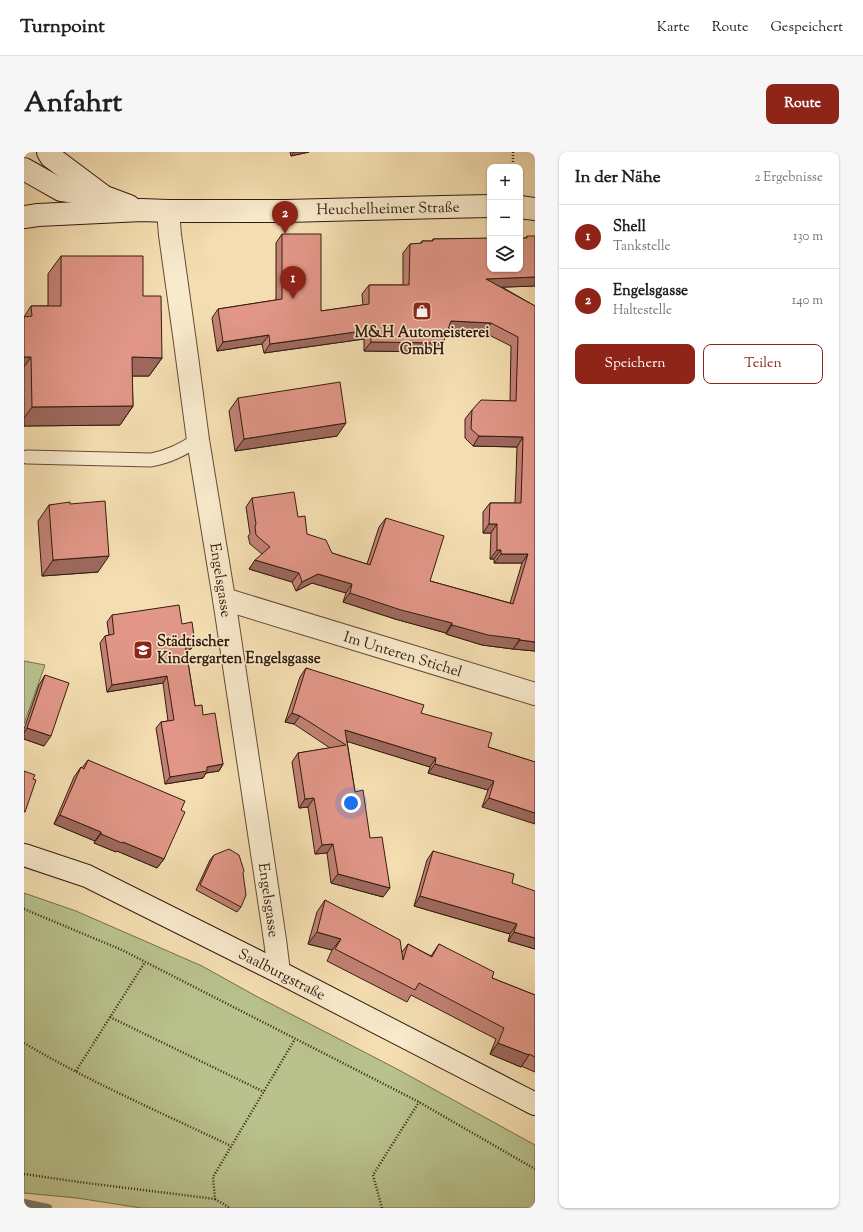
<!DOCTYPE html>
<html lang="de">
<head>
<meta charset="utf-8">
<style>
	:root { --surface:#fff; --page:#f6f6f6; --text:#202124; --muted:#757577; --line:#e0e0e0; --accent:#8f2418 }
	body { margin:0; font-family:"Sorts Mill Goudy",serif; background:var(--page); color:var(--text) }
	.controls { position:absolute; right:12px; top:12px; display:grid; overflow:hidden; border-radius:8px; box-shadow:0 1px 3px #0004 }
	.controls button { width:36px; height:36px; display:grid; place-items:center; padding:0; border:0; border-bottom:1px solid var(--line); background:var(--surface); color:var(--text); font:20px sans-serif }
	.you { position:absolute; left:327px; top:651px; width:14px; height:14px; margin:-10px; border:3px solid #fff; border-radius:50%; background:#1a73e8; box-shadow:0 0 0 6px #1a73e833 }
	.badge { display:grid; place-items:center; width:26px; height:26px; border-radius:50%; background:var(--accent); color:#fff; font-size:13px; font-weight:700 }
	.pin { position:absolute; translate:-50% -33px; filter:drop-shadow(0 1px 2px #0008) }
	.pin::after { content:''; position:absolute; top:21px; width:14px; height:12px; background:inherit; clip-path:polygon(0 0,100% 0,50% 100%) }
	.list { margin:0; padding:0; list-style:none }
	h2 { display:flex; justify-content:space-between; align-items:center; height:52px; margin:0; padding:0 16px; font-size:17px }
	h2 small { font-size:13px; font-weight:400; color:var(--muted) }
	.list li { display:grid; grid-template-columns:26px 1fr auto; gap:12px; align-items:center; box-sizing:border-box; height:64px; padding:0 16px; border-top:1px solid var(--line) }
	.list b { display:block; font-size:15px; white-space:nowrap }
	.list p { margin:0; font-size:13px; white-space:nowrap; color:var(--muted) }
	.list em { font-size:13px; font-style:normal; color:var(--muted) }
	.actions { display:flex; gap:8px; padding:12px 16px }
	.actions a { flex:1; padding:9px 0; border:1px solid var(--accent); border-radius:8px; text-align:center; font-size:14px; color:var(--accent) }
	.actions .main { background:var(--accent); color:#fff }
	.icon { flex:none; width:22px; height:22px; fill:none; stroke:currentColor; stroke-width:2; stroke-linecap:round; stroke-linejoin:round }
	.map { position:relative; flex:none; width:511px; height:1056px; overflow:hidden; border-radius:8px }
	header { display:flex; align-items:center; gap:24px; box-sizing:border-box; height:56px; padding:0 20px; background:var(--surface); border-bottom:1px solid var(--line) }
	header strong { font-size:19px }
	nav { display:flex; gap:22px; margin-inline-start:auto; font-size:14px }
	.intro { display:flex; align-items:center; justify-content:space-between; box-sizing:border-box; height:96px; padding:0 24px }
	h1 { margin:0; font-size:28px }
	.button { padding:10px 18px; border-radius:8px; background:var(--accent); color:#fff; font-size:14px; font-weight:700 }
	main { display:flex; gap:24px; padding:0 24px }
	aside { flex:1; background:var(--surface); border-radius:8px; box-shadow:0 1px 3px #0004 }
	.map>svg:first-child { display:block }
</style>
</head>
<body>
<header>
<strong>Turnpoint</strong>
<nav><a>Karte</a><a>Route</a><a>Gespeichert</a></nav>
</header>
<div class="intro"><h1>Anfahrt</h1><a class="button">Route</a></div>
<main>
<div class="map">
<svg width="511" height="1056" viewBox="0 0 511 1056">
	<rect width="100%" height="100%" fill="#f4deb1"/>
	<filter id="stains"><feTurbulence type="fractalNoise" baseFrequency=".005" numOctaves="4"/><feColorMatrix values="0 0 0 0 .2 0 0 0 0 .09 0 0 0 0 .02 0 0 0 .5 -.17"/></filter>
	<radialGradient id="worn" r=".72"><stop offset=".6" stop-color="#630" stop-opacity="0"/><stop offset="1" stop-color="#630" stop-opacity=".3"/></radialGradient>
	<g fill="#b9c28d" stroke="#766f4e">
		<polygon points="0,509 21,513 0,572"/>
		<polygon points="0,741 52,759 178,814 232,844 373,917 511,993 511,1056 117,1056 53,1046 0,1041"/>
	</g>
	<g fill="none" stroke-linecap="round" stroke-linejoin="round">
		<polyline stroke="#727c6d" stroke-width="8" points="0,1051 24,1056"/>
		<g stroke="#644c37" stroke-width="15">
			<path id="lane" d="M3 305 127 308C147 304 157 298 174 288"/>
		</g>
		<g stroke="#644c37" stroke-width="24">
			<g id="street">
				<polyline points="144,59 146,83 161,190 174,288 200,447 251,788 255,820"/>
				<polyline points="200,447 511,542"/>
			</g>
		</g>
		<g stroke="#341c0e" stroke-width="24">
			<g id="secondary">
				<polyline points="24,0 27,5 78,43"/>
				<polyline points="0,17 37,38 81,45 105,54"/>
				<polyline points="496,55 511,57"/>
				<polyline points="0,65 14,63 118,58 144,59 262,59 419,55 466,54"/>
				<polyline points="0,703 63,724 255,820 511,952"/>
			</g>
		</g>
		<g stroke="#341c0e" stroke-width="2.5" stroke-dasharray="1 2" stroke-linecap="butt">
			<polyline points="489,0 489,15"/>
			<polyline points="0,757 98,798 395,950 511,1017"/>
			<polyline points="86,865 240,940"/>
			<path d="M0 891C66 930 138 961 207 994"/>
			<polyline points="52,919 121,810"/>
			<polyline points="0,1022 55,1030 191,1047 189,1025 271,887"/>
			<polyline points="191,1047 206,1056"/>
			<polyline points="358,1056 349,1023 395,950"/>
		</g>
		<use href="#lane" stroke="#f8eacc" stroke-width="13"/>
		<use href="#street" stroke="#f8eacc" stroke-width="22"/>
		<use href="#secondary" stroke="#f8eacc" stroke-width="22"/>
	</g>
	<g fill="#c28174" stroke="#341c0e">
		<polygon points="266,0 285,0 267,4"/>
		<polygon points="258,82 297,159 339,153 338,142 345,133 379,133 379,101 386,92 396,92 398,89 408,89 409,87 502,86 503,84 511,134 478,135 511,154 511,499 489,497 458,493 422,482 422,481 371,467 319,450 322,441 288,431 272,439 268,430 225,417 238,402 226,392 224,384 226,382 222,355 228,346 274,365 283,382 308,401 343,412 355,375 362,366 406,429 486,451 498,411 470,411 470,407 466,407 467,381 459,381 459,360 466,351 491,351 493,295 449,294 441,286 441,267 448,258 486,249 487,194 461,181 423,179 419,191 412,200 340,199 340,187 240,201 238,192 193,199 188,166 194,157 252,148 252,91"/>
		<polygon points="37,104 119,144 138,206 125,224 108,224 109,254 96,273 0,274 0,165 7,154 24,154 24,122"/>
		<polygon points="214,246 313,284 211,299 205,259"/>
		<polygon points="46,352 74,420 18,424 14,369 25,353"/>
		<polygon points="88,463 158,472 171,491 167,497 162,498 171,554 179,563 199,612 195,619 182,621 179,626 141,632 132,576 137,570 144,569 139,531 83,540 76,491 81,484 85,483 83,470"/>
		<polygon points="282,516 397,561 464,595 511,610 458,655 464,638 404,621 406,615 323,589 331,640 346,686 359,745 307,731 303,701 291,702 284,655 275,656 268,610 274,601 306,596 270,572 261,570 276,525"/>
		<polygon points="21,523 20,594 0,587 0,577 15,533"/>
		<polygon points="64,608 157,658 140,707 133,716 93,699 92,700 70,691 71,689 30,672 50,625 57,615 58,616"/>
		<polygon points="409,699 488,731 511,797 484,789 486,782 390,754 403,708"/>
		<polygon points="190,703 217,755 213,760 172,738 186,708"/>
		<polygon points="301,748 378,800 384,792 407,804 415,792 468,826 511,843 511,920 497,914 497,915 466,902 472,887 387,843 383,850 303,809 308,798 284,792 293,760"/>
	</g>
	<g fill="#9e695e" stroke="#341c0e">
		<polygon points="270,0 285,0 267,4"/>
		<polygon points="511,125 511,134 456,136 462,127"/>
		<polygon points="427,169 467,171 461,181 420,178"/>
		<polygon points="346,178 340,187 240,201 246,192"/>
		<polygon points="245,183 238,192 193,199 199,190"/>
		<polygon points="347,190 419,191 412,200 340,199"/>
		<polygon points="0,205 7,205 0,215"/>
		<polygon points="108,205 138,206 125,224 96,224"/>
		<polygon points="109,254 96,273 0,274 0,266 8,255"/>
		<polygon points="322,271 313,284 211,299 220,287"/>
		<polygon points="455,284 499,285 493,295 449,294"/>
		<polygon points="465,372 473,372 467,381 459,381"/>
		<polygon points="473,398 477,398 470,407 466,407"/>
		<polygon points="477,402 504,402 498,411 470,411"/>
		<polygon points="85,404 74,420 18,424 29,408"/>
		<polygon points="231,408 275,421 268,430 225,417"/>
		<polygon points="294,422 328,432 322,441 288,431 272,439 278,430"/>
		<polygon points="326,441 428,471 422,481 371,467 319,450"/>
		<polygon points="428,473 496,487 489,497 458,493 422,482"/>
		<polygon points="496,488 511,490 511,499 489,497"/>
		<polygon points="171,491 167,497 157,499 161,492"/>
		<polygon points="143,524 139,531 83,540 88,533"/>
		<polygon points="268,561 276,564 270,572 261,570"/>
		<polygon points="3,576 27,584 20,594 0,587 0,581"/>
		<polygon points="321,578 412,606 406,615 315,587"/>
		<polygon points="199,612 195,619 182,621 179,626 141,632 146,625 183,615"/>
		<polygon points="411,612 470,629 464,638 404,621"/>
		<polygon points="290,646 284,655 275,656 281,647"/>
		<polygon points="465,646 511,661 511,672 458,655"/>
		<polygon points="36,663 77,680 71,689 30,672"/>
		<polygon points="77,682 99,690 140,707 133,716 93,699 92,700 70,691"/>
		<polygon points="309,692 303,701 291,702 298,693"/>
		<polygon points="314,722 366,736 359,745 307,731"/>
		<polygon points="396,744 493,772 486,782 390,754"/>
		<polygon points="293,780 317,787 308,798 284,792"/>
		<polygon points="490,780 511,786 511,797 484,789"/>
		<polygon points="474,891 505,903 497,915 466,902"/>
	</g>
	<g fill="#e19687" stroke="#341c0e">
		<polygon points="258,82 297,82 297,159 345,152 345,133 385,133 386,92 398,91 398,89 409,89 409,87 466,86 466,117 496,117 496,86 503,86 503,84 511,84 511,125 462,127 511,154 511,490 496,488 496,487 464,483 428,473 428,471 377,458 326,441 328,432 294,422 278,430 275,421 231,408 246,395 232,383 231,375 232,372 228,346 270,340 274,365 281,364 283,382 302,388 308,401 346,413 362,366 420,384 406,429 489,452 504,402 477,402 477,398 473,398 473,372 465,372 466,351 497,351 499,285 455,284 447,277 448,258 457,248 492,249 494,185 467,171 427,169 419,191 347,190 346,178 246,192 245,183 199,190 194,157 258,147"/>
		<polygon points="37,104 119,104 119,144 137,144 138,206 108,205 109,254 8,255 7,205 0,205 0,165 8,164 7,154 37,154"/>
		<polygon points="316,230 322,271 220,287 214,246"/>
		<polygon points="81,349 85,404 29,408 25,353 46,350 46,352"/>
		<polygon points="155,453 158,472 168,470 171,491 161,492 171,554 178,553 179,563 191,561 199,612 183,615 183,619 146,625 137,570 150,568 143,524 88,533 81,484 90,482 88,463"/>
		<polygon points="282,516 400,553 397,561 468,581 464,595 511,610 511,661 465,646 470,629 411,612 412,606 321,578 331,640 339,638 346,686 358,685 366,736 314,722 309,692 298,693 290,646 281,647 274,601 322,593 276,564 268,561"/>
		<polygon points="21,523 45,531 27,584 3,576"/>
		<polygon points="64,608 161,649 157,658 161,660 140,707 99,690 98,691 77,682 77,680 36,663 57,615 60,617"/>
		<polygon points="0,619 11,623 9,627 12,628 1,660 0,660"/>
		<polygon points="205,697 215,703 220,719 219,721 222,743 217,755 176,733 190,703"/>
		<polygon points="409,699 490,722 488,731 511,739 511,786 490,780 493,772 396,744"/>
		<polygon points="301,748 376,788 379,808 384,792 408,805 415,792 470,820 468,826 511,843 511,905 505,902 505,903 474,891 480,876 395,831 391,838 311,797 317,787 293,780"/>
	</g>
	<defs>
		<g id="shop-square" transform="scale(1)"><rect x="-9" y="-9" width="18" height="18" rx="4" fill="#8f2418" stroke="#f8eacc"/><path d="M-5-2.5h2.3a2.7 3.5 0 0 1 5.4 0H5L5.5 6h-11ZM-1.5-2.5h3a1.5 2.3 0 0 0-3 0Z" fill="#fff"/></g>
		<g id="school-square" transform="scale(1)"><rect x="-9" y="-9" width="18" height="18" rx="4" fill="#8f2418" stroke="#f8eacc"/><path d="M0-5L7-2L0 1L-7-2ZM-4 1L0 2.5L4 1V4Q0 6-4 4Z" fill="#fff"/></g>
	</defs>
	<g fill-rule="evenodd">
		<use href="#shop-square" x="398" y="159"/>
		<use href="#school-square" x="119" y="498"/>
	</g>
	<g text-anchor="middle" stroke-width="3" stroke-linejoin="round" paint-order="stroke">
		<g font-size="15" fill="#341c0e" stroke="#f8eacc">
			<text transform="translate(364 56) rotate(-1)" y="5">Heuchelheimer Straße</text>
			<text transform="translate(197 428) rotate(81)" y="5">Engelsgasse</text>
			<text transform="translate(379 502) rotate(17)" y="5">Im Unteren Stichel</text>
			<text transform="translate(245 748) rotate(82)" y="5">Engelsgasse</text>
			<text transform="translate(258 822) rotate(27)" y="5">Saalburgstraße</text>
		</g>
		<g font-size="15" font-weight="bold" fill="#341c0e" stroke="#f8eacc">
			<text x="398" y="185">M&amp;H Automeisterei<tspan x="398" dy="17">GmbH</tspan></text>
			<text x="133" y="494" text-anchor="start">Städtischer<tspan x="133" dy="17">Kindergarten Engelsgasse</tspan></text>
		</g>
	</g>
	<rect width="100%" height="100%" filter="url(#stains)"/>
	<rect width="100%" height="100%" fill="url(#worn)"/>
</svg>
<div class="controls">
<button>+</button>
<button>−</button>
<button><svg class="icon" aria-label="layers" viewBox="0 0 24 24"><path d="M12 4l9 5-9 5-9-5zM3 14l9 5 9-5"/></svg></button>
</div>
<div class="you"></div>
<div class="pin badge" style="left:269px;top:147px">1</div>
<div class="pin badge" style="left:261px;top:82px">2</div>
</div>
<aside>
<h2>In der Nähe<small>2 Ergebnisse</small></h2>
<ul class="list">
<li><span class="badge">1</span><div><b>Shell</b><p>Tankstelle</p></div><em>130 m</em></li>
<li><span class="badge">2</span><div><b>Engelsgasse</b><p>Haltestelle</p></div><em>140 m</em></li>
</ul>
<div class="actions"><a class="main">Speichern</a><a>Teilen</a></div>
</aside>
</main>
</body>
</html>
